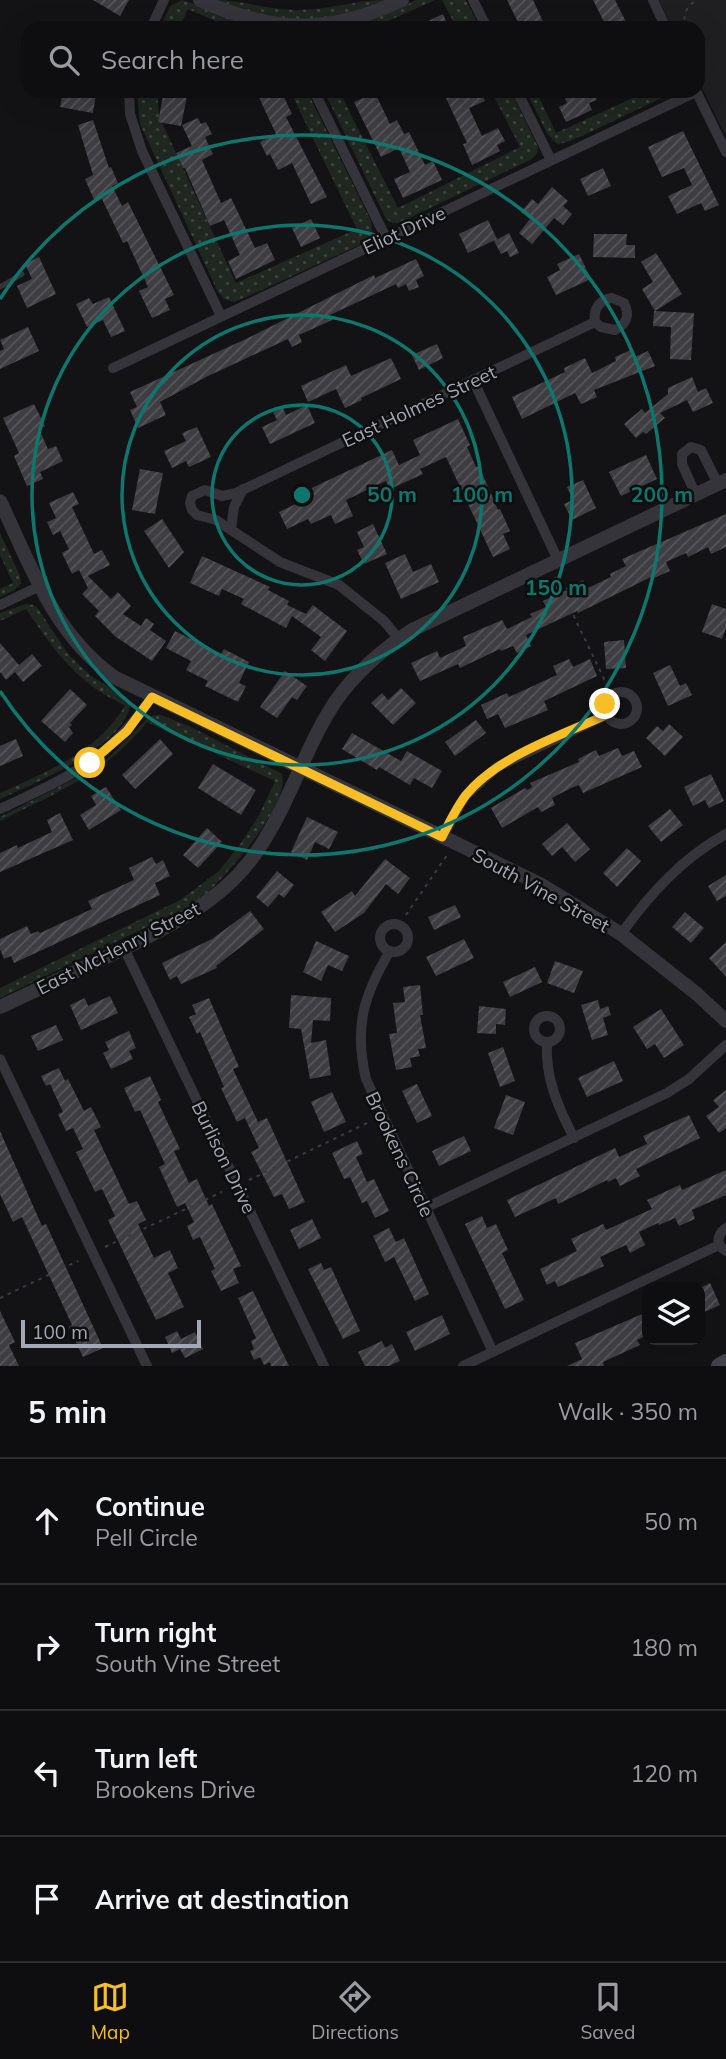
<!DOCTYPE html>
<html lang="en">
<head>
<meta charset="utf-8">
<style>
	:root { --surface:#0e0e10; --page:#171719; --text:#f1f3f6; --muted:#9b9c9f; --line:#2e2e30; --accent:#f7be28 }
	body { margin:0; font-family:Mulish,sans-serif; background:var(--page); color:var(--text) }
	.controls { position:absolute; right:21px; bottom:21px; display:grid; overflow:hidden; border-radius:14px; box-shadow:0 7px 28px #0002 }
	.controls button { width:63px; height:63px; display:grid; place-items:center; padding:0; border:0; border-bottom:2px solid var(--line); background:var(--surface); color:var(--text); font:35px sans-serif }
	.scale { position:absolute; left:21px; bottom:18px; width:180px; box-sizing:border-box; padding-left:7px; border:4px solid #a4a8b5; border-top:0; font-size:19px; line-height:24px; white-space:nowrap; color:#a4a8b5; -webkit-text-stroke:5px #0e0e0f; paint-order:stroke }
	.stop { position:absolute; width:21px; height:21px; margin:-16px; border:5px solid #f7be28; border-radius:50%; background:#fff }
	.stop.end { background:#f7be28; border-color:#fff; box-shadow:0 2px 7px #0008 }
	.list { margin:0; padding:0; list-style:none }
	h2 { display:flex; justify-content:space-between; align-items:center; height:91px; margin:0; padding:0 28px; font-size:30px }
	h2 small { font-size:23px; font-weight:400; color:var(--muted) }
	.list li { display:grid; grid-template-columns:46px 1fr auto; gap:21px; align-items:center; box-sizing:border-box; height:126px; padding:0 28px; border-top:2px solid var(--line) }
	.list b { display:block; font-size:26px; white-space:nowrap }
	.list p { margin:0; font-size:23px; white-space:nowrap; color:var(--muted) }
	.list em { font-size:23px; font-style:normal; color:var(--muted) }
	.icon { flex:none; width:38px; height:38px; fill:none; stroke:currentColor; stroke-width:2; stroke-linecap:round; stroke-linejoin:round }
	.map { position:relative; flex:none; width:726px; height:1366px; overflow:hidden }
	.search { position:absolute; background:var(--surface); box-shadow:0 7px 28px #0002; left:21px; right:21px; top:21px; height:77px; display:flex; align-items:center; gap:18px; box-sizing:border-box; padding:0 24px; border-radius:21px; color:var(--muted); font-size:26px }
	.sheet { height:595px; background:var(--surface) }
	nav { display:flex; justify-content:space-around; align-items:center; box-sizing:border-box; height:98px; border-top:2px solid var(--line); background:var(--surface); font-size:19px; color:var(--muted) }
	nav a { display:grid; justify-items:center; gap:4px }
	nav .on { color:var(--accent) }
	.map>svg:first-child { display:block }
</style>
</head>
<body>
<div class="map">
<svg width="726" height="1366" viewBox="0 0 726 1366">
	<defs>
		<pattern id="grass-dots" width="8" height="8" patternUnits="userSpaceOnUse" patternTransform="scale(1.75)"><rect width="8" height="8" fill="#1f2720"/><path d="M2 2h.1M6 6h.1" fill="none" stroke="#3d443e" stroke-width="1.8" stroke-linecap="round"/></pattern>
		<pattern id="building-hatch" width="6" height="6" patternUnits="userSpaceOnUse" patternTransform="scale(1.75)"><rect width="6" height="6" fill="#3d3d42"/><path d="M-1 1l2-2M0 6l6-6M5 7l2-2" fill="none" stroke="#56565b"/></pattern>
	</defs>
	<rect width="100%" height="100%" fill="#131315"/>
	<polygon fill="#1f1f22" points="659,0 726,0 726,137 698,80 698,28 672,28"/>
	<g fill="url(#grass-dots)">
		<polygon points="182,0 265,28 231,28 188,9 179,28 160,28 170,6"/>
		<path d="M216 0C244 0 270 11 298 10 328 10 355 0 385 0 348 17 298 26 257 14 243 11 230 5 216 0Z"/>
		<polygon points="416,0 435,0 373,28 334,28 396,10"/>
		<polygon points="442,0 466,0 480,28 457,28"/>
		<polygon points="137,91 157,91 159,116 236,283 357,229 290,91 307,91 371,221 372,233 366,242 253,294 234,302 224,299 218,292 140,124"/>
		<polygon points="324,91 339,91 398,208 520,147 491,91 511,91 538,147 537,153 532,159 399,223 392,223 386,219"/>
		<polygon points="526,91 536,91 556,133 648,91 676,91 580,137 564,143 557,144 547,133"/>
		<polygon points="0,533 20,576 21,584 13,591 0,597 0,589 13,583 0,555"/>
		<path d="M26 604 34 605 39 610 68 654 92 677 123 695 130 706C122 748 35 783 0 799V793C47 772 97 752 125 706 116 700 105 696 96 689 65 667 47 639 26 609L0 621V613Z"/>
		<path d="M156 715H161L189 726 282 774C291 806 221 881 198 902L0 998V988L180 900 219 871 239 846 259 815 275 781 147 722C108 772 56 793 0 821V817L86 773 107 759 149 717Z"/>
	</g>
	<g fill="url(#building-hatch)">
		<polygon points="93,0 129,0 120,16"/>
		<polygon points="507,0 533,0 546,28 521,28"/>
		<polygon points="593,0 615,0 629,28 607,28"/>
		<polygon points="443,14 449,28 413,28"/>
		<polygon points="63,91 96,94 93,113 60,107"/>
		<polygon points="164,91 188,91 181,126 158,122"/>
		<polygon points="256,91 281,91 292,114 286,117 327,197 311,204 292,163 278,170 270,154 267,156 260,142 276,134"/>
		<polygon points="456,91 480,91 485,101 469,108 482,136 498,128 505,141 497,145 500,151 472,165 463,144 467,143 445,96"/>
		<polygon points="576,91 593,91 597,100 589,103 592,110 566,122 559,107 567,103 564,96"/>
		<polygon points="375,93 390,124 397,120 404,134 409,132 425,165 433,161 442,180 403,198 394,179 410,172 399,148 381,157 354,102"/>
		<polygon points="198,118 201,124 206,122 212,134 205,137 213,154 202,160 221,203 231,198 255,248 267,243 275,260 236,279 228,261 240,255 224,220 210,226 185,168 183,168 176,153 192,146 182,125"/>
		<polygon points="93,120 109,168 111,167 118,183 112,186 122,206 128,202 174,295 165,299 170,310 152,318 139,291 148,287 127,241 123,243 102,199 95,202 85,179 93,175 78,125"/>
		<polygon points="683,131 719,205 705,211 701,203 677,214 668,196 692,185 684,168 662,177 648,147"/>
		<polygon points="603,168 611,186 588,196 580,179"/>
		<polygon points="552,187 568,201 563,206 572,214 563,225 554,218 532,244 519,233 530,219 521,212 532,199 538,204"/>
		<polygon points="311,219 320,238 301,247 292,228"/>
		<polygon points="488,220 497,239 468,253 459,234"/>
		<polygon points="509,233 519,253 510,257 507,251 501,254 494,241"/>
		<polygon points="594,234 627,234 626,245 635,245 635,258 593,257"/>
		<polygon points="656,253 682,294 655,311 642,289 653,282 641,262"/>
		<polygon points="579,254 591,279 556,295 547,277 560,270 557,264"/>
		<polygon points="39,257 56,294 27,308 17,286 32,279 25,264"/>
		<polygon points="416,259 424,276 416,280 419,287 409,291 406,284 398,288 396,284 330,315 332,320 299,335 302,342 292,347 288,339 206,377 160,402 166,415 138,428 130,410 137,407 130,392 248,338 374,275 375,278"/>
		<polygon points="109,297 125,331 111,337 103,320 87,327 76,304 89,298 93,304"/>
		<polygon points="654,311 694,313 691,360 670,359 671,327 653,326"/>
		<polygon points="28,327 39,351 0,369 0,351 4,349 0,340"/>
		<polygon points="437,344 443,358 419,370 412,355"/>
		<polygon points="631,350 635,357 648,351 655,366 594,390 597,397 581,404 575,393 522,419 512,397 565,372 564,368 585,358 592,373 616,361 615,357"/>
		<polygon points="391,358 401,379 361,398 362,400 345,408 336,389 308,402 301,386 346,365 351,376"/>
		<polygon points="692,377 698,392 706,388 713,403 693,412 687,400 660,413 665,418 646,434 643,432 636,438 624,424 642,409 645,413 668,394 668,388"/>
		<polygon points="34,404 45,426 39,429 48,449 56,446 63,461 40,472 43,479 27,486 14,456 19,453 3,418"/>
		<polygon points="307,405 315,423 270,444 262,427 277,420 273,412 283,408 286,415"/>
		<polygon points="458,419 470,445 467,447 476,467 479,466 498,510 500,509 510,531 503,534 510,549 493,557 446,457 420,469 423,474 390,489 386,481 346,500 353,516 335,524 331,515 311,524 308,519 287,529 279,512 300,502 297,495 392,450 399,465 420,455 413,440"/>
		<polygon points="197,427 211,457 189,467 186,461 172,468 164,451 186,441 182,433"/>
		<polygon points="646,455 657,479 621,496 609,472"/>
		<polygon points="140,469 163,473 155,514 132,510"/>
		<polygon points="583,480 596,508 572,520 564,504 573,500 567,487"/>
		<polygon points="73,492 79,504 72,507 94,554 102,550 110,565 88,576 111,599 118,592 131,606 123,614 141,626 146,618 154,624 150,630 166,641 152,661 116,637 95,616 99,611 82,594 88,588 79,570 72,574 62,553 69,549 60,531 53,535 47,522 56,518 49,503"/>
		<polygon points="726,514 726,547 711,554 708,547 688,557 686,553 666,562 670,571 654,578 653,576 578,613 577,611 526,635 531,646 517,653 513,646 501,651 500,649 460,668 458,664 420,681 411,663 437,651 440,658 466,646 463,637 502,620 507,629 532,617 530,614 546,607 543,601 567,590 566,588 583,580 586,589 611,577 610,574 626,566 622,559"/>
		<polygon points="162,519 184,552 169,568 144,531"/>
		<polygon points="373,524 387,554 364,564 357,550 364,547 357,532"/>
		<polygon points="405,554 413,572 431,564 439,582 401,599 385,563"/>
		<polygon points="202,556 270,587 268,590 289,601 287,605 306,614 313,605 347,631 325,661 311,650 321,637 292,616 286,628 241,604 244,599 222,589 219,596 190,583"/>
		<polygon points="712,604 726,609 726,628 722,639 702,632"/>
		<polygon points="175,631 221,654 224,649 249,662 239,683 246,686 238,702 205,686 208,681 186,670 191,661 166,648"/>
		<polygon points="624,640 626,668 606,669 604,642"/>
		<polygon points="0,643 19,665 32,654 42,666 23,682 15,672 6,680 0,672"/>
		<polygon points="569,659 573,667 590,659 597,676 544,701 548,710 505,728 498,714 487,719 481,705 507,693 509,697 557,675 553,666"/>
		<polygon points="670,665 680,686 686,683 692,695 668,706 653,673"/>
		<polygon points="285,671 307,686 297,700 292,697 277,718 260,707"/>
		<polygon points="401,688 416,703 393,725 371,703 382,693 388,700"/>
		<polygon points="70,689 87,705 70,723 72,725 69,727 73,733 65,742 41,721"/>
		<polygon points="476,720 486,733 455,756 445,742"/>
		<polygon points="669,724 683,737 665,756 646,738 657,726 663,731"/>
		<polygon points="352,733 401,761 407,751 442,771 432,788 414,778 410,785 379,767 377,770 342,749"/>
		<polygon points="16,739 23,756 0,766 0,746"/>
		<polygon points="160,739 173,754 135,789 122,775"/>
		<polygon points="618,748 622,756 634,751 642,767 583,793 579,785 571,788 552,798 555,805 541,812 538,807 502,828 491,808 525,788 527,790 532,787 530,783 579,762 578,759 596,750 599,756"/>
		<polygon points="213,764 256,790 241,815 198,788"/>
		<polygon points="711,774 724,801 709,808 705,800 693,806 684,787"/>
		<polygon points="106,787 121,810 89,830 80,815 96,805 91,796"/>
		<polygon points="670,809 683,825 661,842 648,826"/>
		<polygon points="60,813 73,840 0,872 0,853 17,845 18,848 52,832 47,820"/>
		<polygon points="307,817 338,832 329,849 315,842 307,860 291,852"/>
		<polygon points="567,823 590,849 575,862 562,847 552,856 542,844"/>
		<polygon points="207,828 222,842 198,868 183,855"/>
		<polygon points="627,848 641,861 617,887 603,873"/>
		<polygon points="152,857 156,864 163,860 170,876 155,883 160,895 14,963 11,956 4,959 0,949 0,939 27,926 31,934 38,931 40,933 92,909 88,901 134,880 129,868"/>
		<polygon points="385,859 410,878 398,894 386,884 364,913 335,932 321,912 352,891 355,896"/>
		<polygon points="277,871 294,885 284,898 279,894 268,907 256,897"/>
		<polygon points="726,875 726,896 717,901 708,886"/>
		<polygon points="455,905 461,917 434,930 428,917"/>
		<polygon points="250,911 264,929 216,966 217,968 181,984 177,976 170,980 162,963 212,939"/>
		<polygon points="685,912 704,928 691,943 672,927"/>
		<polygon points="464,939 474,958 436,976 426,957"/>
		<polygon points="316,941 349,956 342,971 328,965 321,981 303,972"/>
		<polygon points="726,942 726,977 709,958"/>
		<polygon points="555,961 583,971 574,993 547,983"/>
		<polygon points="535,967 542,982 510,997 503,982"/>
		<polygon points="420,985 423,1015 420,1015 426,1048 418,1049 420,1056 410,1058 412,1067 396,1070 389,1034 397,1033 393,1003 405,1002 403,987"/>
		<polygon points="291,995 331,998 330,1021 313,1020 311,1043 326,1040 331,1075 310,1079 301,1029 289,1028"/>
		<polygon points="110,996 118,1013 81,1030 70,1005 85,998 88,1006"/>
		<polygon points="209,998 239,1067 233,1069 258,1122 267,1118 305,1202 289,1209 282,1194 274,1197 251,1152 259,1148 245,1118 237,1122 221,1088 224,1087 200,1032 197,1034 189,1017 196,1014 192,1005"/>
		<polygon points="598,1000 600,1009 608,1006 611,1015 603,1018 608,1035 592,1040 581,1005"/>
		<polygon points="479,1006 506,1009 505,1025 496,1024 496,1034 477,1033"/>
		<polygon points="661,1009 684,1045 664,1058 655,1044 647,1049 633,1027"/>
		<polygon points="56,1025 63,1040 38,1051 31,1036"/>
		<polygon points="129,1031 136,1048 129,1051 133,1059 111,1069 103,1053 109,1050 105,1042"/>
		<polygon points="503,1047 515,1081 500,1087 488,1053"/>
		<polygon points="614,1061 623,1081 587,1097 578,1078"/>
		<polygon points="59,1068 65,1081 68,1079 84,1111 91,1107 101,1127 94,1130 121,1187 129,1204 137,1201 146,1220 138,1224 154,1258 170,1250 178,1268 168,1273 184,1307 156,1320 108,1220 115,1216 102,1189 95,1192 76,1152 83,1149 73,1128 66,1131 58,1114 63,1112 50,1084 46,1086 41,1076"/>
		<polygon points="150,1076 161,1100 158,1102 180,1149 174,1151 189,1183 197,1179 209,1206 212,1204 241,1266 233,1269 239,1283 221,1291 211,1271 215,1269 200,1237 193,1240 187,1226 194,1222 185,1203 177,1207 159,1167 165,1164 140,1110 135,1112 124,1088"/>
		<polygon points="417,1084 432,1116 417,1123 402,1091"/>
		<polygon points="726,1090 726,1128 719,1133 706,1116 719,1107 713,1100"/>
		<polygon points="332,1092 346,1122 324,1132 311,1102"/>
		<polygon points="506,1095 525,1102 513,1135 494,1128"/>
		<polygon points="689,1115 700,1138 636,1169 640,1176 620,1186 616,1178 608,1182 607,1180 558,1204 556,1198 515,1217 507,1200 615,1148 619,1157 647,1144 643,1136"/>
		<polygon points="0,1131 42,1226 46,1224 103,1348 83,1357 69,1327 72,1325 22,1217 13,1222 0,1194"/>
		<polygon points="464,1136 471,1151 439,1166 432,1151"/>
		<polygon points="357,1141 363,1154 356,1157 367,1182 374,1179 389,1211 375,1218 367,1201 362,1203 350,1177 344,1179 332,1153"/>
		<polygon points="726,1170 726,1195 692,1210 695,1219 679,1226 675,1218 659,1225 658,1223 639,1232 645,1245 630,1253 626,1245 600,1257 604,1266 558,1287 555,1281 547,1285 540,1269 577,1251 571,1239 603,1224 606,1230 652,1209 647,1200 680,1185 682,1190"/>
		<polygon points="482,1216 487,1228 496,1224 508,1250 502,1253 524,1300 505,1309 465,1224"/>
		<polygon points="312,1219 321,1238 299,1249 290,1230"/>
		<polygon points="389,1228 396,1242 404,1238 429,1294 415,1301 394,1257 385,1262 373,1236"/>
		<polygon points="321,1263 324,1270 331,1267 360,1331 343,1339 308,1269"/>
		<polygon points="710,1283 720,1305 700,1314 700,1288"/>
		<polygon points="253,1291 272,1331 289,1366 271,1366 270,1362 264,1365 260,1357 254,1360 250,1351 254,1349 251,1341 256,1338 238,1298"/>
		<polygon points="0,1311 15,1342 9,1345 19,1366 0,1366"/>
		<polygon points="647,1312 647,1335 637,1340 640,1345 603,1362 604,1366 567,1366 582,1359 575,1343"/>
		<polygon points="442,1315 450,1334 415,1351 406,1332"/>
		<polygon points="177,1331 181,1339 195,1332 203,1349 185,1358 180,1349 172,1353 165,1337"/>
		<polygon points="382,1341 385,1348 392,1344 400,1361 389,1366 365,1366 358,1352"/>
	</g>
	<g fill="none" stroke-linecap="round" stroke-linejoin="round">
		<g stroke="#3a3b41" stroke-width="2" stroke-dasharray="3.5 5" stroke-linecap="butt">
			<path d="M686 28C682 16 686 6 697 0"/>
			<polyline points="555,577 607,685"/>
			<polyline points="406,915 447,855"/>
			<polyline points="249,1180 367,1123"/>
			<polyline points="105,1247 222,1192"/>
			<polyline points="0,1298 78,1261"/>
		</g>
		<polyline stroke="#34343a" stroke-width="5" points="0,287 22,274"/>
		<g stroke="#34343a" stroke-width="10">
			<polyline points="473,0 487,28"/>
			<polyline points="653,0 666,28"/>
			<polyline points="151,28 164,0"/>
			<polyline points="129,91 130,114 142,151 221,316"/>
			<polyline points="314,91 386,238"/>
			<polyline points="517,91 551,160"/>
			<polyline points="696,91 726,152"/>
			<path d="M612 298 624 303C630 315 627 324 615 330L601 327 595 322C593 309 599 300 612 298Z"/>
			<polyline points="113,368 696,92"/>
			<polyline points="473,380 558,560"/>
			<polyline points="696,495 682,464 682,454 691,447 701,450 718,484"/>
			<polyline points="231,529 234,507 243,489"/>
			<polyline points="0,605 40,586"/>
			<polyline points="399,639 384,621 339,585 280,562 216,520 197,515 192,510 190,503 192,496 205,490 222,496 236,493 595,322"/>
			<circle cx="621" cy="708" r="16"/>
			<path d="M0 809C68 777 107 762 152 697"/>
			<polyline points="442,837 465,796 497,767 606,715"/>
			<circle cx="394" cy="938" r="14"/>
			<path d="M621 934C650 894 682 858 726 834"/>
			<polyline points="124,948 324,1366"/>
			<path d="M390 951C363 996 354 1028 366 1079L493 1352"/>
			<circle cx="547" cy="1029" r="13"/>
			<path d="M547 1043C545 1078 558 1107 574 1138"/>
			<polyline points="0,1059 147,1366"/>
			<polyline points="425,1208 667,1093 689,1079 726,1045"/>
			<path d="M726 1228C716 1235 716 1245 726 1251"/>
			<polyline points="463,1366 719,1245"/>
		</g>
		<g stroke="#34343a" stroke-width="14">
			<path d="M200 0C273 33 328 35 402 0"/>
			<path d="M0 501C31 566 53 633 114 677L540 884 621 934 697 994 726 1021"/>
			<path d="M0 1007C42 987 84 968 125 948 172 925 217 903 250 861 287 813 302 752 335 702 355 673 383 649 412 630L726 480"/>
		</g>
		<polyline stroke="#42434a" stroke-width="16" points="719,1366 726,1362"/>
	</g>
	<g fill="none" stroke-linecap="round" stroke-linejoin="round">
		<path stroke="#f7be28" stroke-width="9" d="M90 763 127 731 152 697 442 837C449 823 456 808 466 795 498 756 560 736 606 715L605 704"/>
	</g>
	<g fill="none" stroke="#0f766e" stroke-width="3.5">
		<circle cx="302" cy="495" r="90"/>
		<circle cx="302" cy="495" r="180"/>
		<circle cx="302" cy="495" r="270"/>
		<path d="M0 299A360 360 0 1 1 0 691"/>
	</g>
	<g text-anchor="middle" stroke-width="5" stroke-linejoin="round" paint-order="stroke">
		<g font-size="19" fill="#a4a8b5" stroke="#0e0e0f">
			<text transform="translate(404 230) rotate(-25)" y="7">Eliot Drive</text>
			<text transform="translate(419 406) rotate(-25)" y="7">East Holmes Street</text>
			<text transform="translate(541 890) rotate(29)" y="7">South Vine Street</text>
			<text transform="translate(118 948) rotate(-27)" y="7">East McHenry Street</text>
			<text transform="translate(400 1154) rotate(65)" y="7">Brookens Circle</text>
			<text transform="translate(224 1157) rotate(64)" y="7">Burlison Drive</text>
		</g>
	</g>
	<circle cx="302" cy="495" r="10" fill="#0f766e" stroke="#0e0e0f" stroke-width="3.5"/>
	<g font-size="21" text-anchor="middle" font-weight="bold" fill="#0f766e" stroke="#0e0e0f" stroke-width="5" stroke-linejoin="round" paint-order="stroke">
		<text x="392" y="502">50 m</text>
		<text x="482" y="502">100 m</text>
		<text x="662" y="502">200 m</text>
		<text x="556" y="595">150 m</text>
	</g>
</svg>
<div class="controls">
<button><svg class="icon" aria-label="layers" viewBox="0 0 24 24"><path d="M12 4l9 5-9 5-9-5zM3 14l9 5 9-5"/></svg></button>
</div>
<div class="scale">100 m</div>
<div class="stop" style="left:90px;top:763px"></div>
<div class="stop end" style="left:605px;top:704px"></div>
<div class="search"><svg class="icon" aria-label="search" viewBox="0 0 24 24"><circle cx="10" cy="10" r="6"/><path d="M15 15l6 6"/></svg>Search here</div>
</div>
<section class="sheet">
<h2>5 min<small>Walk · 350 m</small></h2>
<ul class="list">
<li><svg class="icon" aria-label="ahead" viewBox="0 0 24 24"><path d="M12 20V5M6 11l6-6 6 6"/></svg><div><b>Continue</b><p>Pell Circle</p></div><em>50 m</em></li>
<li><svg class="icon" aria-label="right" viewBox="0 0 24 24"><path d="M7 20v-9h11M14 6l5 5-5 5"/></svg><div><b>Turn right</b><p>South Vine Street</p></div><em>180 m</em></li>
<li><svg class="icon" aria-label="left" viewBox="0 0 24 24"><path d="M17 20v-9H6M10 6l-5 5 5 5"/></svg><div><b>Turn left</b><p>Brookens Drive</p></div><em>120 m</em></li>
<li><svg class="icon" aria-label="arrive" viewBox="0 0 24 24"><path d="M6 21V4h12l-3 4 3 4H6"/></svg><div><b>Arrive at destination</b></div></li>
</ul>
</section>
<nav>
<a class="on"><svg class="icon" aria-label="map" viewBox="0 0 24 24"><path d="M3 6l6-2 6 2 6-2v14l-6 2-6-2-6 2zM9 4v14M15 6v14"/></svg>Map</a>
<a><svg class="icon" aria-label="directions" viewBox="0 0 24 24"><path d="M12 3l9 9-9 9-9-9zM9 14v-3h6M13 9l2 2-2 2"/></svg>Directions</a>
<a><svg class="icon" aria-label="saved" viewBox="0 0 24 24"><path d="M7 4h10v16l-5-4-5 4z"/></svg>Saved</a>
</nav>
</body>
</html>
